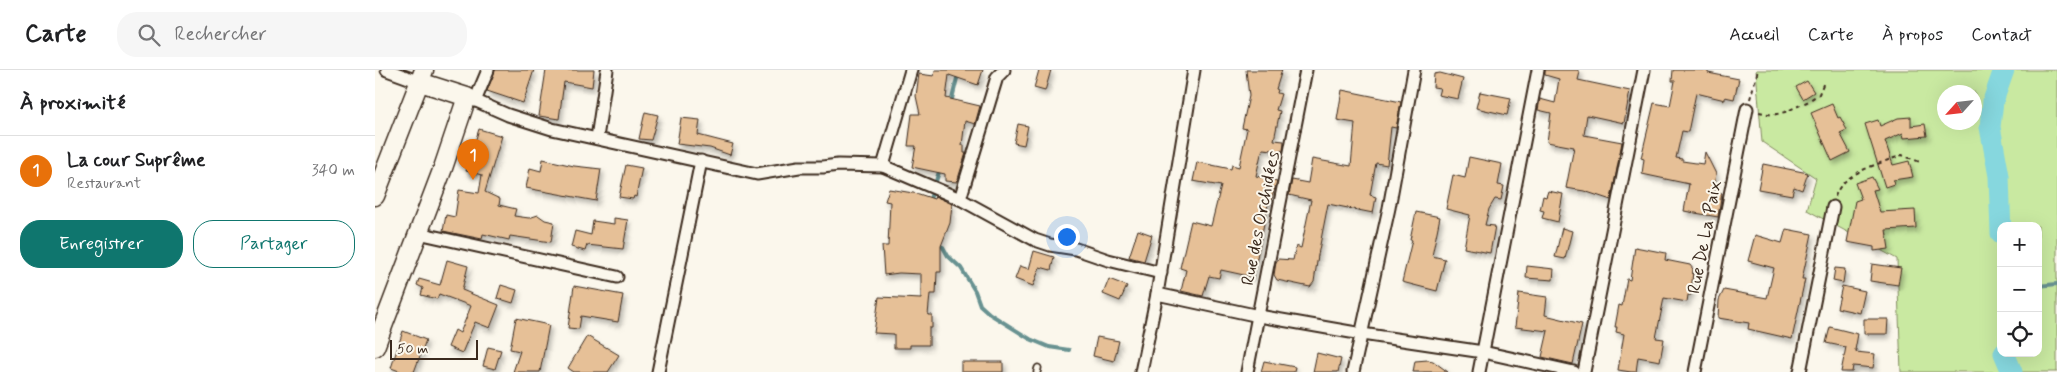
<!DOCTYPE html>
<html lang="fr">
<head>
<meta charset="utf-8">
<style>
	:root { --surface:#fff; --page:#f6f6f6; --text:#202124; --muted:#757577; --line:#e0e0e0; --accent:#0f766e }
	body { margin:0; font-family:Mynerve,sans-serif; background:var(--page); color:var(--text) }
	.controls { position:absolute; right:15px; bottom:15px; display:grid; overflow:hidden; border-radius:10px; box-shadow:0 5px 20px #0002 }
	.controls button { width:45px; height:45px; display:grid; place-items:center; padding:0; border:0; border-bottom:1px solid var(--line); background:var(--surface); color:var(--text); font:25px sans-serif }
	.compass { position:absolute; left:1562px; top:15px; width:45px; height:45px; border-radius:50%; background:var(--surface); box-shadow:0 5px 20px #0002; rotate:243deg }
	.scale { position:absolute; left:15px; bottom:12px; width:88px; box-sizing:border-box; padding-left:5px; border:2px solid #3b2a1e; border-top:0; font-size:14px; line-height:18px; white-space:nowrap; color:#3b2a1e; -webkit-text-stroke:4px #fbf7ec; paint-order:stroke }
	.you { position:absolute; left:691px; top:166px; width:18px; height:18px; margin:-12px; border:4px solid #fff; border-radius:50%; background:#1a73e8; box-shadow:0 0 0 8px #1a73e833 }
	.badge { display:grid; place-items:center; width:32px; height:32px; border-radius:50%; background:var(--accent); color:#fff; font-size:16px; font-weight:700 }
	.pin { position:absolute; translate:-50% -41px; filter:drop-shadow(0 1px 2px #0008) }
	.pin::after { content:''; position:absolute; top:26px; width:18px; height:15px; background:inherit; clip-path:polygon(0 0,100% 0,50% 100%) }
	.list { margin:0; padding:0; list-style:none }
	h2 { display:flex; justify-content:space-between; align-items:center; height:65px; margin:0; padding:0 20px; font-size:21px }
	h2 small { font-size:16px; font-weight:400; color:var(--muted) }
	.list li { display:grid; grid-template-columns:32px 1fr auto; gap:15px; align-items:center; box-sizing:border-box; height:70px; padding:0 20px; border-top:1px solid var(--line) }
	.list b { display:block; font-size:19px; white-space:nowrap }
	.list p { margin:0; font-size:16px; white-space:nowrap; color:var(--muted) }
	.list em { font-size:16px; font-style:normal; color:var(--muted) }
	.actions { display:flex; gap:10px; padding:15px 20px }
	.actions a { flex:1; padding:11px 0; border:1px solid var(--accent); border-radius:20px; text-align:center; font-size:18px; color:var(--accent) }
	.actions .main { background:var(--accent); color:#fff }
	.icon { flex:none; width:28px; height:28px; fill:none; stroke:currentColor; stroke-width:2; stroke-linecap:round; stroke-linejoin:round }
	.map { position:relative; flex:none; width:1682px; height:302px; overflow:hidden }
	header { display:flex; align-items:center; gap:30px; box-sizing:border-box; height:70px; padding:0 25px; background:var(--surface); border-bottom:1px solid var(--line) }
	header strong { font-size:24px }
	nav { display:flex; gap:28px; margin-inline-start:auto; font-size:18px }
	.search { width:350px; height:45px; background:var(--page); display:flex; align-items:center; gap:12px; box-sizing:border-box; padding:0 18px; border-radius:20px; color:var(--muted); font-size:19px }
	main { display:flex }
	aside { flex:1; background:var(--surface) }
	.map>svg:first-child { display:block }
</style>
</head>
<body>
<header>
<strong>Carte</strong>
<div class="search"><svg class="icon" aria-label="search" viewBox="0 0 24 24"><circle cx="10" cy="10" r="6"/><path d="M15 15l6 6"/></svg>Rechercher</div>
<nav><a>Accueil</a><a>Carte</a><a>À propos</a><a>Contact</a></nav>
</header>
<main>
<aside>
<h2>À proximité<small></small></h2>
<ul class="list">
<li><span class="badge" style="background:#e8710a">1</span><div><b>La cour Suprême</b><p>Restaurant</p></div><em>340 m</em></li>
</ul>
<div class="actions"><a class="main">Enregistrer</a><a>Partager</a></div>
</aside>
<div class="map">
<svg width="1682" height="302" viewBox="0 0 1682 302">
	<defs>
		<filter id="shadow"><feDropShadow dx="2.5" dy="4" stdDeviation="2.5" flood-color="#0004"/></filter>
	</defs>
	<rect width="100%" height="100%" fill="#fbf7ec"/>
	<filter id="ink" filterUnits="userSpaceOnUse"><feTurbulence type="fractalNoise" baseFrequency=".02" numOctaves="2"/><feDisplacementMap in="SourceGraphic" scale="10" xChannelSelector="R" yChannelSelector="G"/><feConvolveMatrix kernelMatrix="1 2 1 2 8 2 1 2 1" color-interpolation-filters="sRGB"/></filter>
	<g filter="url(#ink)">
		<path fill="#c9e9a1" stroke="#828a60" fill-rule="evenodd" d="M1381 0H1682V302H1526L1522 189 1432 140 1441 108 1387 72ZM1570 22H1600V52H1570ZM1626 156H1663V283H1626Z"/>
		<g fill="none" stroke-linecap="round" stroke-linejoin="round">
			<g stroke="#689291" stroke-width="4">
				<polyline points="576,33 584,0"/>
				<polyline points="554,132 565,99"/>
				<polyline points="563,175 568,177 573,186 586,198 600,221 605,235 615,244 655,269 674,277 694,280"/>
				<polyline points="1663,216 1682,214"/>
			</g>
			<g stroke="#86d7de" stroke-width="21">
				<polyline points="1626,164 1624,106 1615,57 1618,31 1629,0"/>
				<polyline points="1629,283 1637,302"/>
			</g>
		</g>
		<g fill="#e6c097" stroke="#3b2a1e" filter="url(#shadow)">
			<polygon points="120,0 159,0 148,33 112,21"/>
			<polygon points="171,0 219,0 217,17 189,12 184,49 164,46"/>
			<polygon points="560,0 608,0 603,15 574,5 571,28 605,36 600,54 590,51 587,75 589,75 589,83 591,83 582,112 570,111 570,104 537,97 541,76 533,76 537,44 545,44 541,26 544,4 559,6"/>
			<polygon points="664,0 676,0 670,21 659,18"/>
			<polygon points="871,0 907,0 901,19 903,20 902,23 906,24 901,40 905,41 899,70 909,71 908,81 888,79 886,84 881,106 902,111 895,134 893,134 878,207 846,200 844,208 834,206 828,226 806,221 811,200 805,198 816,151 836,156 846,116 818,111 822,92 856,99 857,95 864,97 872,59 867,58 874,26"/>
			<polygon points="1170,0 1202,0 1205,2 1203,10 1255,21 1249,53 1212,45 1209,65 1247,72 1236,130 1209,121 1191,118 1199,77 1172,72 1176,43 1163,40 1165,29 1180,33 1184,9 1170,5"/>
			<polygon points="1298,0 1333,0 1333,3 1364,9 1359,29 1350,27 1350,30 1321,23 1313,62 1307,61 1301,88 1307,89 1307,91 1328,94 1330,82 1341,104 1338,121 1347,123 1343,147 1309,141 1314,114 1267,104 1269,89 1266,88 1279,33 1295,36 1300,11 1297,11"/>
			<polygon points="1065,3 1088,9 1083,29 1063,25 1065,18 1058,17 1059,4"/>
			<polygon points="1432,11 1439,22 1428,29 1421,17"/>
			<polygon points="967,20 1026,32 1021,58 1016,57 1012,95 1001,93 995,125 1001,127 998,143 953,134 943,185 939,212 935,217 902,210 899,205 901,192 903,189 918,190 921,176 926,178 936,130 914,125 917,110 933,113 937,89 976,96 980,53 962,50"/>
			<polygon points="1105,22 1136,28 1132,45 1101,38"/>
			<polygon points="1457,34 1463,48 1465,47 1472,60 1465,63 1475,82 1457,91 1436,43"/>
			<polygon points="270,42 283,45 276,70 264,69"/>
			<polygon points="1536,47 1536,56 1550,54 1552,66 1529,68 1528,63 1510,71 1518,95 1534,91 1538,107 1518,110 1519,114 1510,117 1490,54 1503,50 1505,56 1523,48"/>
			<polygon points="306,48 325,50 323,65 358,74 355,85 335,78 302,74"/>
			<polygon points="643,54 653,56 649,75 639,73"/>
			<polygon points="104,59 127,66 110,122 125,129 124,135 141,139 139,146 154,148 163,145 170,150 179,152 176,172 135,166 134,170 108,164 107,169 68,161 71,145 80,147 84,120 104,123 107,105 91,101"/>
			<polygon points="1094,87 1127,94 1123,115 1129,116 1126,130 1120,129 1114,139 1110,155 1120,156 1115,183 1089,178 1095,145 1071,139 1078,105 1090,108"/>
			<polygon points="168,89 199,96 226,99 221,131 151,118 155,98 166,101"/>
			<polygon points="1388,94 1433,103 1427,120 1419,117 1417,125 1383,119"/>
			<polygon points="251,95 267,98 261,127 259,126 258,129 244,127"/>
			<polygon points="1497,107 1503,119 1498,120 1505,142 1540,140 1541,158 1511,160 1514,179 1499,181 1499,177 1472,172 1480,131 1486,129 1480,113"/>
			<polygon points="514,119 544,124 559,129 560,126 577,134 575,153 566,176 566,202 562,202 561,224 555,224 553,245 557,245 557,258 554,258 554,275 535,275 535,278 519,278 519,264 499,263 504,227 546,229 546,204 524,203 509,205 507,176 513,176 515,132 510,131"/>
			<polygon points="1173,121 1188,124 1183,152 1167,148 1169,141 1165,140 1168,126 1171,127"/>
			<polygon points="1041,142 1065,147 1057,186 1070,189 1062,221 1027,212 1037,170 1035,170"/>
			<polygon points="239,148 253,150 248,179 212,175 210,181 196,177 200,161 216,165 218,151 239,154"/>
			<polygon points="1187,158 1197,161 1190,189 1180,187"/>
			<polygon points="1411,159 1437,164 1427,209 1430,209 1417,269 1373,259 1374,253 1343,248 1344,230 1349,220 1392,228 1399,198 1373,191 1380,165 1407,173"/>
			<polygon points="763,160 777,165 769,191 754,187"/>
			<polygon points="1260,177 1291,183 1290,190 1315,195 1318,199 1316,225 1313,225 1312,232 1289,228 1281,268 1289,269 1285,291 1263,287 1261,302 1256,302 1243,300 1249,264 1241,262 1242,257 1240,257 1244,235 1247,236 1252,209 1255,210"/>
			<polygon points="659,181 679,187 676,200 665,197 658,216 640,209 645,196 654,199"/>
			<polygon points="72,190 93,196 87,220 124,235 115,258 100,252 87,283 73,277 80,260 85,263 96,236 64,224 62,229 46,225 48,218 42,215 44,209 65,215"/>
			<polygon points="1497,194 1526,198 1523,215 1495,211"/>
			<polygon points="1152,196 1179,199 1178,210 1151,208"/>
			<polygon points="1460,198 1470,199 1468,213 1458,211"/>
			<polygon points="734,209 752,216 745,231 728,224"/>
			<polygon points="126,215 142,220 138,233 122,228"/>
			<polygon points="199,216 248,225 243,252 206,246 204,259 193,258"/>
			<polygon points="1467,216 1490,221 1485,243 1462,238"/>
			<polygon points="1144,223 1172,227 1170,245 1207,254 1198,294 1167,287 1173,261 1140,257"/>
			<polygon points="141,248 174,255 165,302 138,302 145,281 135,279"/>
			<polygon points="1489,249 1513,249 1512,264 1489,264"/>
			<polygon points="1455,257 1483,264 1480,280 1482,280 1481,282 1500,284 1498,298 1478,296 1477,302 1466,302 1471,277 1451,273"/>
			<polygon points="28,261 51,270 39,302 27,302 16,298"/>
			<polygon points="212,266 244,285 233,302 199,302 193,298"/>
			<polygon points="722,267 744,271 739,291 718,286"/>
			<polygon points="113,277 126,280 120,299 108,296"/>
			<polygon points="942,283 966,289 963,302 938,302"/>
			<polygon points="1053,290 1058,291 1073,302 1038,302 1040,291"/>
			<polygon points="889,291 920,297 919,302 886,302"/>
			<rect x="586" y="292" width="42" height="10"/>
		</g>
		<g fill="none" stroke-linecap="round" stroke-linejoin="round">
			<g stroke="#3b2a1e" stroke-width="9">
				<polyline id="service" points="662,302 663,298"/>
			</g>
			<g stroke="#3b2a1e" stroke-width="15">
				<g id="minor">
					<polyline points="12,0 45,12"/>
					<polyline points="92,27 133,45 177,59 382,104 424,97 448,97 463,95 508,96 585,129 660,170 675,175 701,179 733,190 786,203"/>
					<polyline points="100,31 113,0"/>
					<polyline points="222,68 232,0"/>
					<polyline points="508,96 536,0"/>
					<polyline points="585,129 622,7 629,0"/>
					<polyline points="43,163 242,207"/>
					<polyline points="782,224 884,246 987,264 1108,282 1199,302"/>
					<polyline points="283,302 326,91"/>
					<polyline points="766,302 782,224 819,0"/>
					<polyline points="872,302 931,0"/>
					<polyline points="978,302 1014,138 1039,0"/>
					<polyline points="1104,302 1163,0"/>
					<polyline points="1209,302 1269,0"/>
					<polyline points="1320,302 1372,39"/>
					<polyline points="1425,302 1458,137"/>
				</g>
			</g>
			<g stroke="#3b2a1e" stroke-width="21">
				<g id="primary">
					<polyline points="0,126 49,0"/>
					<polyline points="0,277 68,98 92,27 45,12"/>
				</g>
			</g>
			<g stroke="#3b2a1e" stroke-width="2" stroke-dasharray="4 4" stroke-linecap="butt">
				<polyline points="1375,29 1383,0"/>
				<polyline points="1384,42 1398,45 1410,42 1432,32 1444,24 1449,12"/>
				<path d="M1460 127C1467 102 1505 94 1527 85L1545 92"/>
			</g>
			<use href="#service" stroke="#fbf7ec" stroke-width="5.5"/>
			<use href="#minor" stroke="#fbf7ec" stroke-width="11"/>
			<use href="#primary" stroke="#fbf7ec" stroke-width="18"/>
		</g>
	</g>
	<g text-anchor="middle" stroke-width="4" stroke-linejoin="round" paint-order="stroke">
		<g font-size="18" fill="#3b2a1e" stroke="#fbf7ec">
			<text transform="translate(885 148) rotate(-79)" y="6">Rue des Orchidées</text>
			<text transform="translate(1329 167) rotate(-79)" y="6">Rue De La Paix</text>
		</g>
	</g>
</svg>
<div class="controls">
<button>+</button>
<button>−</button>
<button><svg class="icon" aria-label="locate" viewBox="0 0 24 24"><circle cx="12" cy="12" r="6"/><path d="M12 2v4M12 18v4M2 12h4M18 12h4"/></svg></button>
</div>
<svg class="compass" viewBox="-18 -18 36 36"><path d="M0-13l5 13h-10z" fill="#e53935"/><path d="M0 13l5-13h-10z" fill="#757577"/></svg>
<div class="scale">50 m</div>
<div class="you"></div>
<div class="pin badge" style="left:98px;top:110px;background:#e8710a">1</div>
</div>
</main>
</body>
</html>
